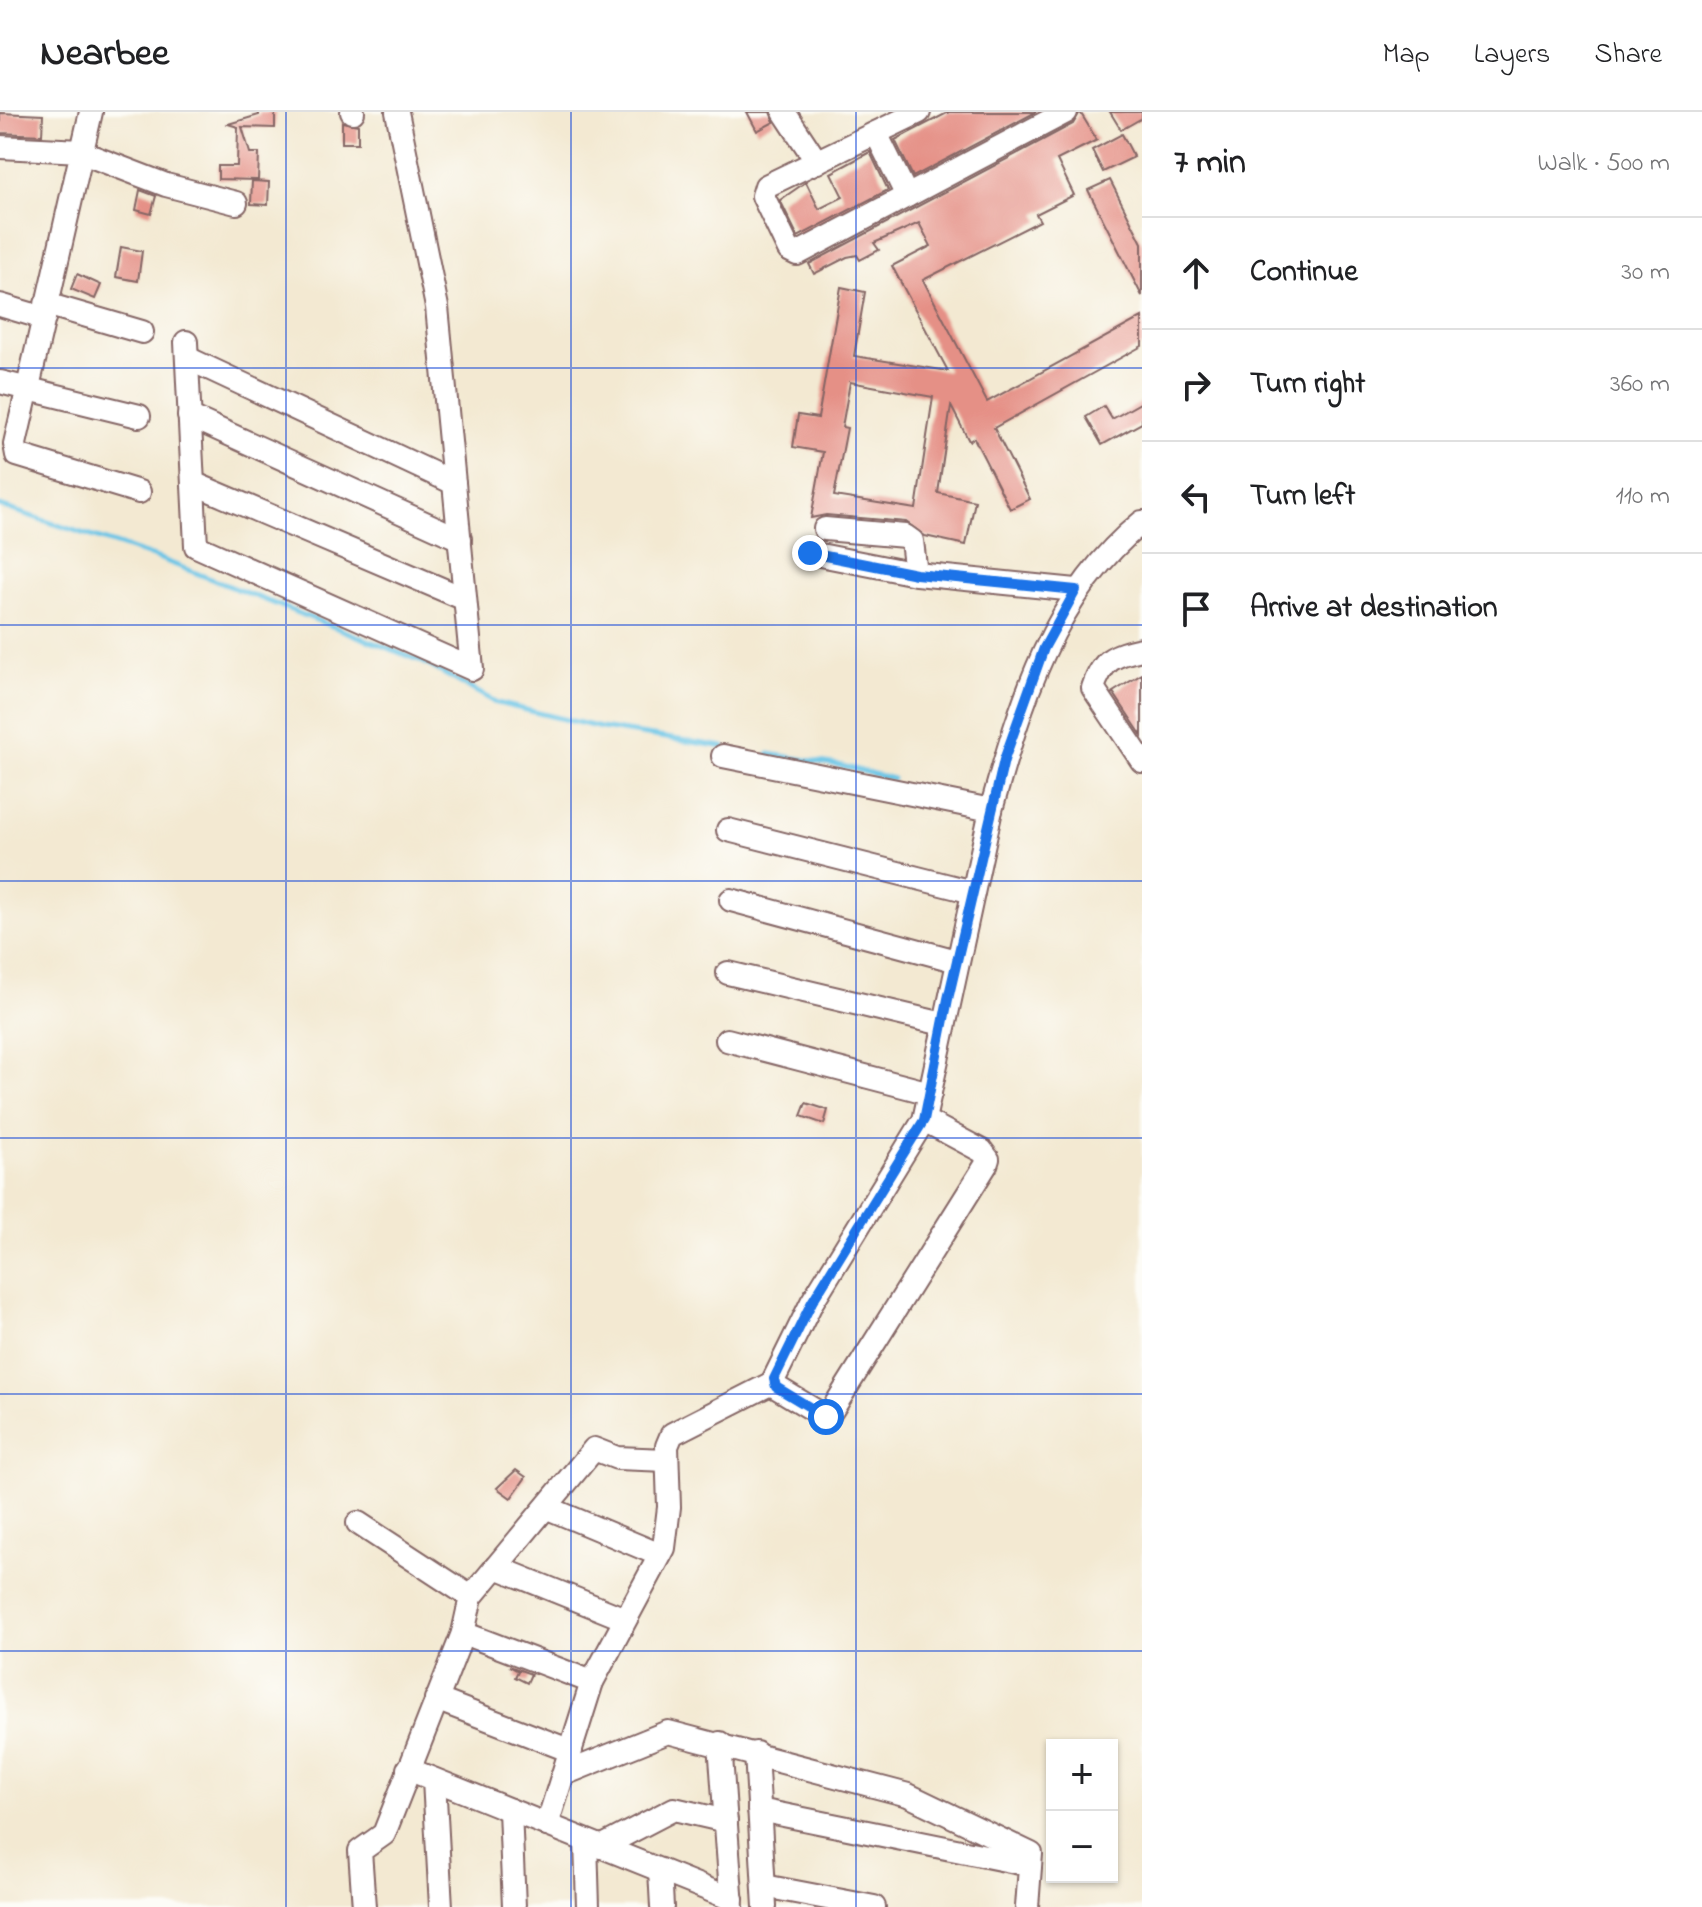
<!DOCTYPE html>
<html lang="en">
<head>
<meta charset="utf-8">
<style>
	:root { --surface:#fff; --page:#f6f6f6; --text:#202124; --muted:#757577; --line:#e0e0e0 }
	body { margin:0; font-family:"Indie Flower",sans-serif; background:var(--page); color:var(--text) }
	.controls { position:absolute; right:24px; bottom:24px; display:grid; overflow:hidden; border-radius:0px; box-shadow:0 2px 6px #0004 }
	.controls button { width:72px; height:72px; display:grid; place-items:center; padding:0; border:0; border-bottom:2px solid var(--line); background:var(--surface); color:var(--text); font:40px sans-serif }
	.stop { position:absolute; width:24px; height:24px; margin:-18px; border:6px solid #1a73e8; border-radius:50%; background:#fff }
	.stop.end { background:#1a73e8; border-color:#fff; box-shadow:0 2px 8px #0008 }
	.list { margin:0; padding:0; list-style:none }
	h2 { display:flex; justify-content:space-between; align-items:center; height:104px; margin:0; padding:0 32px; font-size:34px }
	h2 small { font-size:26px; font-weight:400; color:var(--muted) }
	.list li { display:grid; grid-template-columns:52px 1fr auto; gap:24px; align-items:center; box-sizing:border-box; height:112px; padding:0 32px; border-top:2px solid var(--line) }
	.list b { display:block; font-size:30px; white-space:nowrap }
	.list em { font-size:26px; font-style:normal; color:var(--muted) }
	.icon { flex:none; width:44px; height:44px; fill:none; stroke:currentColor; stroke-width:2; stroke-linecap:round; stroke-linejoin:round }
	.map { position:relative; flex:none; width:1142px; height:1795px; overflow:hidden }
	header { display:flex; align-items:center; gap:48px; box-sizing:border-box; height:112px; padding:0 40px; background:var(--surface); border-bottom:2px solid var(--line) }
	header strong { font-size:38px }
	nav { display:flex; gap:44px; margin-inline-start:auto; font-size:28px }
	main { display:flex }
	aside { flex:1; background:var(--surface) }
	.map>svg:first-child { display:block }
</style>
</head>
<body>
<header>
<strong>Nearbee</strong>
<nav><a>Map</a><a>Layers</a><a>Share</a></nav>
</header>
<main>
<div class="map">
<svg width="1142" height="1795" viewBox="0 0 1142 1795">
	<rect width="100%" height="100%" fill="#fdfcf7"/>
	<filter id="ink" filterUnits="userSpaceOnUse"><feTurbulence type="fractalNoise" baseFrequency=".0125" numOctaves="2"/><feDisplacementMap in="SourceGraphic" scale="16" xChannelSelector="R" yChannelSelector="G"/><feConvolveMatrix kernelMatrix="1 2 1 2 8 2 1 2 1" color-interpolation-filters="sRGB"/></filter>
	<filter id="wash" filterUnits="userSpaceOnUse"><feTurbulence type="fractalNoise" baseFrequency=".006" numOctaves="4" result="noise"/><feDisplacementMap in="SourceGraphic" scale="32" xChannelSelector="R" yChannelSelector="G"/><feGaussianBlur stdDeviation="1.8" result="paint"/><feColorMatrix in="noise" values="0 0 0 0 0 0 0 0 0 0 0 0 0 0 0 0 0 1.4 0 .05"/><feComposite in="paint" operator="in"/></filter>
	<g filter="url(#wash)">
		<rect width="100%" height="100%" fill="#f3e9d2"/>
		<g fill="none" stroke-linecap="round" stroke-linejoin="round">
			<g stroke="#68c4e6" stroke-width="5">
				<polyline points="0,394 155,445 421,549 497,591 601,616 724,635"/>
				<polyline points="769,642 838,653 893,667"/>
			</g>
		</g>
		<g id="blocks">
			<g fill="#e59086" fill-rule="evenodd">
				<polygon points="259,0 275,0 275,16 242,15 250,41 259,41 258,68 218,67 218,54 237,54 238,15 228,12 259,3"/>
				<polygon points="747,0 770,0 774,10 757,19"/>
				<polygon points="949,0 1036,0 913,65 895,28"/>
				<path d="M1080 0 1097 28 1057 48 1074 83 1036 102 1040 109 923 168 987 290 1142 205V234L994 316 1030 387 1010 397 974 326 969 329 951 294 938 381 975 389 966 433 925 424 906 410 826 403 811 406 823 340 793 335 798 303 818 306 841 175 865 180 854 244 948 259 892 154 931 134 919 111 874 131 879 138 860 148 857 143 847 145 814 162 809 152 1073 12ZM850 270 933 285 916 397 834 384 847 316 842 315Z"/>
				<polygon points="1110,0 1142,0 1142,6 1121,18"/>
				<polygon points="0,1 43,3 42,23 0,21"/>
				<polygon points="342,10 358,13 358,31 342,31"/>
				<polygon points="1122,22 1134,45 1103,60 1092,38"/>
				<polygon points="870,40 888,78 798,125 780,88 806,70 819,97 843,85 831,61"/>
				<polygon points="1110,68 1142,131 1142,184 1088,78"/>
				<polygon points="252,69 269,70 268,93 251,92"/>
				<polygon points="140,78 156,84 151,102 136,98"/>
				<polygon points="121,135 142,139 138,169 116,165"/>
				<polygon points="77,162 101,173 95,187 71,177"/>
				<polygon points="1142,290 1142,311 1102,333 1086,305 1104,294 1112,307"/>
				<polygon points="1142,562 1142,624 1113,580"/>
				<polygon points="806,991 828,998 824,1012 801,1004"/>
				<polygon points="516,1358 526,1365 511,1386 497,1376"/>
				<polygon points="509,1554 531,1562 527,1571 515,1565 518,1559"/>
			</g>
		</g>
	</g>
	<g filter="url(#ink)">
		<use href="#blocks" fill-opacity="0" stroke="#856665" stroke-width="2"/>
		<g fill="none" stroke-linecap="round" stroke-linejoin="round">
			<g stroke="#856665" stroke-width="26">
				<g id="minor">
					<polyline points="91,0 82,39 88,43 166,73 236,91"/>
					<polyline points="352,0 353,0"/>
					<polyline points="784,0 817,50"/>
					<polyline points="919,0 766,74 763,84 789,138 797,142 1066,0"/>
					<polyline points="876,21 907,84"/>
					<polyline points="0,35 82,39 15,332 17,343 139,380"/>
					<polyline points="46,192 142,220"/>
					<polyline points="0,193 44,206"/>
					<polyline points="186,230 196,434 472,557 437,195 397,0"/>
					<polyline points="187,246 454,371"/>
					<polyline points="0,270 139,304"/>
					<polyline points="189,304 460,427"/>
					<polyline points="193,371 465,487"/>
					<polyline points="825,417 905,424 912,429 916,462"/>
					<polyline points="810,441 916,462 1076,478"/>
					<path d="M1142 537C1113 543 1103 547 1093 576L1142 649"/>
					<polyline points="723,644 991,698"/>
					<polyline points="728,718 973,780"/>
					<polyline points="731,788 957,849"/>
					<polyline points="728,861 943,912"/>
					<polyline points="727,928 930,981"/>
					<path d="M924 1008 982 1039 988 1047 986 1053 829 1303 824 1304 776 1275 774 1267 812 1190 924 1008 991 698C1021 590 1052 483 1142 410"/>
					<polyline points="548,1396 660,1443"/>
					<polyline points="358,1411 471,1485"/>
					<polyline points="496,1455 625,1507"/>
					<polyline points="463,1521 592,1570"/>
					<polyline points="436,1587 571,1639"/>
					<polyline points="720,1631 732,1795"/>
					<polyline points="756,1641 765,1795"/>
					<polyline points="408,1657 732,1787"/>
					<polyline points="564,1662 668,1620 908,1683 1031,1742 1027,1795"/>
					<polyline points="434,1668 441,1795"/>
					<polyline points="510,1698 514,1795"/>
					<polyline points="759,1698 1030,1753"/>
					<polyline points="547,1713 592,1570 664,1436 669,1395 667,1334 672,1322 774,1270"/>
					<polyline points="586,1729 588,1795"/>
					<polyline points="601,1735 674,1697 726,1709"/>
					<polyline points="660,1758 662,1795"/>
					<polyline points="764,1774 874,1795"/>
					<polyline points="364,1795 360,1739 384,1722 463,1521 471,1485 594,1337 617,1346 667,1348"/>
				</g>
			</g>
			<use href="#minor" stroke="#fff" stroke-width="22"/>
		</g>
	</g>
	<g fill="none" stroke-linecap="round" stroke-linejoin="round" filter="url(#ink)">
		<polyline stroke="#1a73e8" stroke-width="10" points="810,441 916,462 1076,478 1044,536 1004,648 948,887 924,1008 812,1190 774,1267 776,1275 826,1305"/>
	</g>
	<path fill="none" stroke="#1d4ed8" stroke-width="2" stroke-opacity="0.55" d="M286 0V1795M571 0V1795M856 0V1795M0 256H1142M0 513H1142M0 769H1142M0 1026H1142M0 1282H1142M0 1539H1142"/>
</svg>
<div class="controls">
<button>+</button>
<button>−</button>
</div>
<div class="stop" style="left:826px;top:1305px"></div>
<div class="stop end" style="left:810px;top:441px"></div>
</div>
<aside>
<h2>7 min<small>Walk · 500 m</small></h2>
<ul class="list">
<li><svg class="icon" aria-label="ahead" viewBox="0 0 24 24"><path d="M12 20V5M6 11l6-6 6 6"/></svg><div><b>Continue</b></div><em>30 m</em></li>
<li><svg class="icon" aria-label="right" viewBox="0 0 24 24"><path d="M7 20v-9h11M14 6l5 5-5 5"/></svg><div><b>Turn right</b></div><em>360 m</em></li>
<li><svg class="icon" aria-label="left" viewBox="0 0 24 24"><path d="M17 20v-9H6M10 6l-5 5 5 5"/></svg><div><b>Turn left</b></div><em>110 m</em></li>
<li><svg class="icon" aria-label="arrive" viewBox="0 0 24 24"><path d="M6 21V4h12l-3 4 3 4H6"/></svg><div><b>Arrive at destination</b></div></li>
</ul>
</aside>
</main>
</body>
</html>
